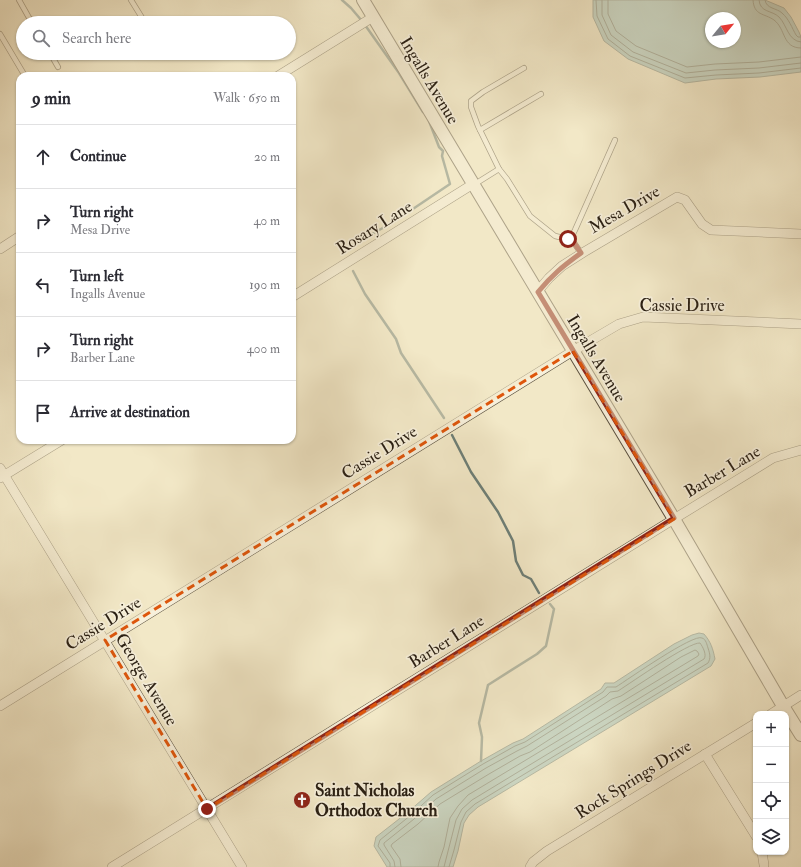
<!DOCTYPE html>
<html lang="en">
<head>
<meta charset="utf-8">
<style>
	:root { --surface:#fff; --page:#f7f7f7; --text:#2b2b33; --muted:#7c7c81; --line:#e1e1e2 }
	body { margin:0; font-family:"IM FELL Double Pica",serif; background:var(--page); color:var(--text) }
	.controls { position:absolute; right:12px; bottom:12px; display:grid; overflow:hidden; border-radius:8px; box-shadow:0 1px 3px #0004 }
	.controls button { width:36px; height:36px; display:grid; place-items:center; padding:0; border:0; border-bottom:1px solid var(--line); background:var(--surface); color:var(--text); font:20px sans-serif }
	.compass { position:absolute; left:705px; top:12px; width:36px; height:36px; border-radius:50%; background:var(--surface); box-shadow:0 1px 3px #0004; rotate:60deg }
	.stop { position:absolute; width:12px; height:12px; margin:-9px; border:3px solid #8f2418; border-radius:50%; background:#fff }
	.stop.end { background:#8f2418; border-color:#fff; box-shadow:0 1px 4px #0008 }
	.list { margin:0; padding:0; list-style:none }
	h2 { display:flex; justify-content:space-between; align-items:center; height:52px; margin:0; padding:0 16px; font-size:17px }
	h2 small { font-size:13px; font-weight:400; color:var(--muted) }
	.list li { display:grid; grid-template-columns:26px 1fr auto; gap:12px; align-items:center; box-sizing:border-box; height:64px; padding:0 16px; border-top:1px solid var(--line) }
	.list b { display:block; font-size:15px; white-space:nowrap }
	.list p { margin:0; font-size:13px; white-space:nowrap; color:var(--muted) }
	.list em { font-size:13px; font-style:normal; color:var(--muted) }
	.icon { flex:none; width:22px; height:22px; fill:none; stroke:currentColor; stroke-width:2; stroke-linecap:round; stroke-linejoin:round }
	.map { position:relative; flex:none; width:801px; height:867px; overflow:hidden }
	.search { position:absolute; background:var(--surface); box-shadow:0 1px 3px #0004; left:16px; top:16px; width:280px; height:44px; display:flex; align-items:center; gap:10px; box-sizing:border-box; padding:0 14px; border-radius:22px; color:var(--muted); font-size:15px }
	.panel { position:absolute; background:var(--surface); box-shadow:0 1px 3px #0004; left:16px; top:72px; width:280px; height:372px; border-radius:12px }
	.map>svg:first-child { display:block }
</style>
</head>
<body>
<div class="map">
<svg width="801" height="867" viewBox="0 0 801 867">
	<rect width="100%" height="100%" fill="#f2e8c7"/>
	<filter id="stains"><feTurbulence type="fractalNoise" baseFrequency=".005" numOctaves="4"/><feColorMatrix values="0 0 0 0 .2 0 0 0 0 .09 0 0 0 0 .02 0 0 0 .5 -.17"/></filter>
	<radialGradient id="worn" r=".72"><stop offset=".6" stop-color="#630" stop-opacity="0"/><stop offset="1" stop-color="#630" stop-opacity=".3"/></radialGradient>
	<g fill="#9cbfba" stroke="#6e7f77" fill-rule="evenodd">
		<path d="M593 0H765L784 8 791 17 799 32 801 37V72L760 77 716 79 685 83 628 59 604 41 593 17ZM711 18H735V42H711Z"/>
		<path d="M699 633 704 634C711 642 713 649 715 659L711 666 478 807 469 815 464 823 458 851 453 867H387L374 846 376 837 408 812 431 792 481 761 513 743 523 739 601 689 605 683H614L674 644 692 635Z"/>
	</g>
	<g fill="none" stroke-linecap="round" stroke-linejoin="round">
		<g stroke="#626e66" stroke-width="1">
			<polyline points="596,0 597,16 608,39 630,56 685,78 716,75 759,73 801,68"/>
			<polyline points="602,0 602,15 611,35 633,52 686,73 715,70 759,68 801,63"/>
			<polyline points="608,0 608,14 616,31 636,46 687,67 715,64 759,62 801,57"/>
			<path d="M753 0C754 16 764 13 774 20 786 29 782 48 801 48"/>
			<path d="M759 0C760 13 772 10 779 17 787 25 788 41 801 42"/>
			<path d="M765 0C766 9 777 8 782 13 789 19 792 28 796 35L798 37H801"/>
			<path d="M390 867V863L378 846 380 840 411 815 433 795 483 764 515 746 525 742 603 692 607 687H616C627 680 694 633 702 638 706 639 707 645 708 648 710 654 711 658 708 663L475 804 466 812 461 822 454 850 449 867"/>
			<path d="M395 867 394 861 384 845V843L414 819 436 799 486 768 517 751 527 746 606 696 610 692 618 691C632 682 689 642 700 643 703 647 707 655 704 659L472 800 462 809 456 820 444 867"/>
			<polyline points="401,867 400,859 391,846 392,844 418,824 440,804 489,774 520,756 530,752 612,699 621,696 681,657 695,650 697,651 699,654 698,656 468,795 458,806 450,818 444,847 439,862 438,867"/>
		</g>
		<g stroke="#6e7f77" stroke-width="2.5">
			<polyline points="342,0 351,8 362,21"/>
			<polyline points="365,25 399,73 423,112"/>
			<polyline points="351,248 351,246 395,221 450,184 442,156 443,151 439,147 429,121"/>
			<polyline points="353,271 365,294 396,339 401,353 444,418"/>
			<polyline points="452,435 471,472 498,512 513,541 516,561 523,575 531,579 539,593"/>
			<polyline points="481,761 482,737 479,723 488,685 537,654 546,646 554,609 550,604"/>
		</g>
		<g stroke="#5a503f" stroke-width="6">
			<g id="service">
				<polyline points="19,0 32,23"/>
				<polyline points="131,0 144,21"/>
				<polyline points="0,34 25,76"/>
				<polyline points="50,53 58,67"/>
				<polyline points="480,130 541,94"/>
				<polyline points="499,169 478,126 471,107 471,101 483,92 524,68"/>
				<polyline points="475,184 499,169 507,179 530,216 555,236 568,239 572,236 575,230 615,140"/>
				<polyline points="570,237 581,253"/>
			</g>
		</g>
		<g stroke="#5a503f" stroke-width="10">
			<g id="minor">
				<polyline points="278,76 373,17"/>
				<polyline points="0,249 20,236"/>
				<polyline points="537,292 549,278 562,266 584,252 677,197 685,200 702,224 711,230 801,234"/>
				<polyline points="292,297 473,184"/>
				<polyline points="0,468 242,867"/>
				<polyline points="0,478 62,440"/>
				<polyline points="0,706 573,351 619,324 643,317 801,324"/>
				<polyline points="771,714 801,695"/>
				<polyline points="705,754 756,836"/>
				<polyline points="762,852 764,865"/>
				<polyline points="112,867 674,519 773,458 801,450"/>
				<polyline points="530,867 533,862 547,851 756,723"/>
			</g>
		</g>
		<g stroke="#5a503f" stroke-width="14">
			<polyline id="tertiary" points="363,0 674,519 783,706 801,735"/>
		</g>
		<use href="#service" stroke="#f7f0db" stroke-width="4.5"/>
		<use href="#minor" stroke="#f7f0db" stroke-width="9"/>
		<use href="#tertiary" stroke="#f7f0db" stroke-width="12"/>
	</g>
	<g fill="none" stroke-linecap="round" stroke-linejoin="round">
		<path stroke="#8f2418" stroke-width="5" d="M207 809 674 518 538 292C552 275 563 266 581 253L570 237 568 239"/>
	</g>
	<path d="M0 0H801V867H0ZM573 351 674 519 207 809 105 640Z" fill="#f2e8c7" fill-opacity=".55" fill-rule="evenodd"/>
	<path fill="none" stroke="#de560c" stroke-width="3" stroke-dasharray="8 5" stroke-linejoin="round" d="M573 351 674 519 207 809 105 640Z"/>
	<defs>
		<g id="church-disc" transform="scale(0.9)"><circle r="9.5" fill="#8f2418" stroke="#f7f0db"/><path d="M-1.2-6h2.4v3.5h3.3v2.4h-3.3V6h-2.4V-.1h-3.3v-2.4h3.3Z" fill="#fff"/></g>
	</defs>
	<g fill-rule="evenodd">
		<use href="#church-disc" x="302" y="800"/>
	</g>
	<g text-anchor="middle" stroke-width="3.5" stroke-linejoin="round" paint-order="stroke">
		<g font-size="17" fill="#281e12" stroke="#f7f0db">
			<text transform="translate(430 80) rotate(59)" y="6">Ingalls Avenue</text>
			<text transform="translate(624 209) rotate(-30)" y="6">Mesa Drive</text>
			<text transform="translate(374 227) rotate(-32)" y="6">Rosary Lane</text>
			<text x="682" y="311">Cassie Drive</text>
			<text transform="translate(597 358) rotate(59)" y="6">Ingalls Avenue</text>
			<text transform="translate(379 452) rotate(-32)" y="6">Cassie Drive</text>
			<text transform="translate(722 471) rotate(-31)" y="6">Barber Lane</text>
			<text transform="translate(103 623) rotate(-32)" y="6">Cassie Drive</text>
			<text transform="translate(446 641) rotate(-32)" y="6">Barber Lane</text>
			<text transform="translate(147 679) rotate(59)" y="6">George Avenue</text>
			<text transform="translate(633 779) rotate(-32)" y="6">Rock Springs Drive</text>
		</g>
		<g font-size="17" font-weight="bold" fill="#281e12" stroke="#f7f0db" text-anchor="start">
			<text x="315" y="796">Saint Nicholas<tspan x="315" dy="20">Orthodox Church</tspan></text>
		</g>
	</g>
	<rect width="100%" height="100%" filter="url(#stains)"/>
	<rect width="100%" height="100%" fill="url(#worn)"/>
</svg>
<div class="controls">
<button>+</button>
<button>−</button>
<button><svg class="icon" aria-label="locate" viewBox="0 0 24 24"><circle cx="12" cy="12" r="6"/><path d="M12 2v4M12 18v4M2 12h4M18 12h4"/></svg></button>
<button><svg class="icon" aria-label="layers" viewBox="0 0 24 24"><path d="M12 4l9 5-9 5-9-5zM3 14l9 5 9-5"/></svg></button>
</div>
<svg class="compass" viewBox="-18 -18 36 36"><path d="M0-13l5 13h-10z" fill="#e53935"/><path d="M0 13l5-13h-10z" fill="#7c7c81"/></svg>
<div class="stop" style="left:568px;top:239px"></div>
<div class="stop end" style="left:207px;top:809px"></div>
<div class="search"><svg class="icon" aria-label="search" viewBox="0 0 24 24"><circle cx="10" cy="10" r="6"/><path d="M15 15l6 6"/></svg>Search here</div>
<section class="panel">
<h2>9 min<small>Walk · 650 m</small></h2>
<ul class="list">
<li><svg class="icon" aria-label="ahead" viewBox="0 0 24 24"><path d="M12 20V5M6 11l6-6 6 6"/></svg><div><b>Continue</b></div><em>20 m</em></li>
<li><svg class="icon" aria-label="right" viewBox="0 0 24 24"><path d="M7 20v-9h11M14 6l5 5-5 5"/></svg><div><b>Turn right</b><p>Mesa Drive</p></div><em>40 m</em></li>
<li><svg class="icon" aria-label="left" viewBox="0 0 24 24"><path d="M17 20v-9H6M10 6l-5 5 5 5"/></svg><div><b>Turn left</b><p>Ingalls Avenue</p></div><em>190 m</em></li>
<li><svg class="icon" aria-label="right" viewBox="0 0 24 24"><path d="M7 20v-9h11M14 6l5 5-5 5"/></svg><div><b>Turn right</b><p>Barber Lane</p></div><em>400 m</em></li>
<li><svg class="icon" aria-label="arrive" viewBox="0 0 24 24"><path d="M6 21V4h12l-3 4 3 4H6"/></svg><div><b>Arrive at destination</b></div></li>
</ul>
</section>
</div>
</body>
</html>
